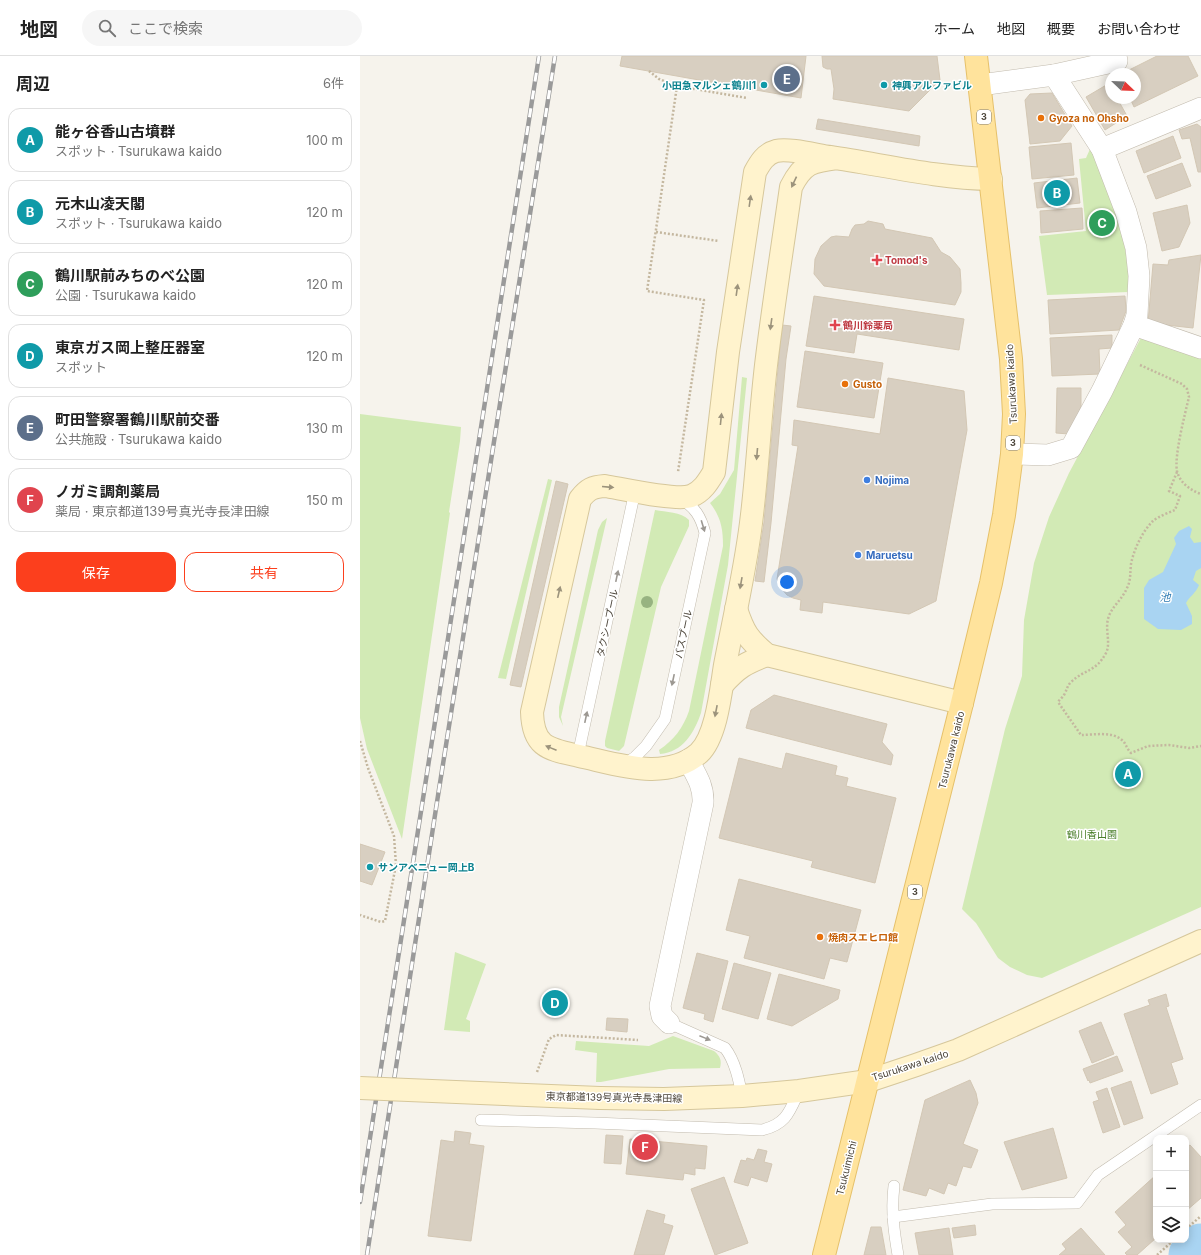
<!DOCTYPE html>
<html lang="ja">
<head>
<meta charset="utf-8">
<style>
	:root { --surface:#fff; --page:#f6f6f6; --text:#222; --muted:#767676; --line:#e0e0e0; --accent:#fc3f1d }
	body { margin:0; font-family:Inter,"Noto Sans JP",sans-serif; background:var(--page); color:var(--text) }
	.controls { position:absolute; right:12px; bottom:12px; display:grid; overflow:hidden; border-radius:8px; box-shadow:0 2px 10px #0003 }
	.controls button { width:36px; height:36px; display:grid; place-items:center; padding:0; border:0; border-bottom:1px solid var(--line); background:var(--surface); color:var(--text); font:20px sans-serif }
	.compass { position:absolute; left:745px; top:12px; width:36px; height:36px; border-radius:50%; background:var(--surface); box-shadow:0 2px 10px #0003; rotate:113deg }
	.you { position:absolute; left:427px; top:526px; width:14px; height:14px; margin:-10px; border:3px solid #fff; border-radius:50%; background:#1a73e8; box-shadow:0 0 0 6px #1a73e833 }
	.badge { display:grid; place-items:center; width:26px; height:26px; border-radius:50%; background:var(--accent); color:#fff; font-size:13px; font-weight:700 }
	.pin { position:absolute; translate:-50% -50%; border:2px solid #fff; box-shadow:0 1px 4px #0006 }
	.list { margin:0; padding:0; list-style:none }
	h2 { display:flex; justify-content:space-between; align-items:center; height:52px; margin:0; padding:0 16px; font-size:17px }
	h2 small { font-size:13px; font-weight:400; color:var(--muted) }
	.list li { display:grid; grid-template-columns:26px 1fr auto; gap:12px; align-items:center; box-sizing:border-box; height:64px; margin:0 8px 8px; padding:0 8px; border:1px solid var(--line); border-radius:12px }
	.list b { display:block; font-size:15px; white-space:nowrap }
	.list p { margin:0; font-size:13px; white-space:nowrap; color:var(--muted) }
	.list em { font-size:13px; font-style:normal; color:var(--muted) }
	.actions { display:flex; gap:8px; padding:12px 16px }
	.actions a { flex:1; padding:9px 0; border:1px solid var(--accent); border-radius:12px; text-align:center; font-size:14px; color:var(--accent) }
	.actions .main { background:var(--accent); color:#fff }
	.icon { flex:none; width:22px; height:22px; fill:none; stroke:currentColor; stroke-width:2; stroke-linecap:round; stroke-linejoin:round }
	.map { position:relative; flex:none; width:841px; height:1199px; overflow:hidden }
	header { display:flex; align-items:center; gap:24px; box-sizing:border-box; height:56px; padding:0 20px; background:var(--surface); border-bottom:1px solid var(--line) }
	header strong { font-size:19px }
	nav { display:flex; gap:22px; margin-inline-start:auto; font-size:14px }
	.search { width:280px; height:36px; background:var(--page); display:flex; align-items:center; gap:10px; box-sizing:border-box; padding:0 14px; border-radius:22px; color:var(--muted); font-size:15px }
	main { display:flex }
	aside { flex:1; background:var(--surface) }
	.map>svg:first-child { display:block }
</style>
</head>
<body>
<header>
<strong>地図</strong>
<div class="search"><svg class="icon" aria-label="search" viewBox="0 0 24 24"><circle cx="10" cy="10" r="6"/><path d="M15 15l6 6"/></svg>ここで検索</div>
<nav><a>ホーム</a><a>地図</a><a>概要</a><a>お問い合わせ</a></nav>
</header>
<main>
<aside>
<h2>周辺<small>6件</small></h2>
<ul class="list">
<li><span class="badge" style="background:#0f9aa8">A</span><div><b>能ヶ谷香山古墳群</b><p>スポット · Tsurukawa kaido</p></div><em>100 m</em></li>
<li><span class="badge" style="background:#0f9aa8">B</span><div><b>元木山凌天閣</b><p>スポット · Tsurukawa kaido</p></div><em>120 m</em></li>
<li><span class="badge" style="background:#2e9e5b">C</span><div><b>鶴川駅前みちのべ公園</b><p>公園 · Tsurukawa kaido</p></div><em>120 m</em></li>
<li><span class="badge" style="background:#0f9aa8">D</span><div><b>東京ガス岡上整圧器室</b><p>スポット</p></div><em>120 m</em></li>
<li><span class="badge" style="background:#5c6f8a">E</span><div><b>町田警察署鶴川駅前交番</b><p>公共施設 · Tsurukawa kaido</p></div><em>130 m</em></li>
<li><span class="badge" style="background:#e0444e">F</span><div><b>ノガミ調剤薬局</b><p>薬局 · 東京都道139号真光寺長津田線</p></div><em>150 m</em></li>
</ul>
<div class="actions"><a class="main">保存</a><a>共有</a></div>
</aside>
<div class="map">
<svg width="841" height="1199" viewBox="0 0 841 1199">
	<rect width="100%" height="100%" fill="#f6f3ec"/>
	<g fill="#d2eab5">
		<path d="M730 93 735 102C752 147 770 186 769 236L687 239 679 180 726 175 719 103 726 102Z"/>
		<polygon points="782,280 841,299 841,851 682,922 667,919 650,911 638,902 616,867 602,853 645,673 662,620 664,564 674,507 689,461 709,417"/>
		<path d="M382 321 387 322 368 509 341 657C334 677 323 696 300 698L299 694C314 684 323 672 329 655L363 490C363 473 361 461 350 447L360 438 374 414Z"/>
		<polygon points="0,358 101,371 100,385 89,456 90,457 42,783 7,693 0,662"/>
		<polygon points="188,423 192,424 146,623 138,622"/>
		<path d="M295 454C306 456 321 456 329 464V470L301 531 264 690 259 695 247 692 245 690V685Z"/>
		<polygon points="247,462 201,661 203,670 199,661 199,651 238,474 242,466"/>
		<polygon points="95,896 126,908 106,963 110,965 110,976 84,974"/>
		<path d="M313 980 354 995C360 1000 362 1004 360 1012L309 1013 241 1026H236L237 997 215 994 216 985 289 990Z"/>
	</g>
	<path fill="#a9d4f2" d="M829 470 832 473 830 481 834 487 841 486V512L836 515 833 524 839 529C836 537 830 540 826 547L832 560V568L821 574 798 573 784 563V532L789 524 803 516 816 488 814 482 819 475Z"/>
	<g fill="none" stroke-linecap="round" stroke-linejoin="round">
		<polyline stroke="#a9d4f2" stroke-width="47" points="832,1199 841,1191"/>
	</g>
	<g fill="#d8cfc1" stroke="#d3c7b4">
		<polygon points="262,0 446,0 441,42 260,10"/>
		<polygon points="462,0 577,0 580,24 549,55 473,43 474,33 471,13 467,13 463,11"/>
		<polygon points="797,0 828,0 838,20 774,51 770,42 775,42 775,18 761,18"/>
		<polygon points="748,28 751,32 751,42 757,42 767,60 745,74 726,41"/>
		<polygon points="692,37 712,70 700,85 670,88 665,44 670,38"/>
		<polygon points="458,63 560,80 559,90 456,73"/>
		<polygon points="837,68 841,71 841,116 838,116 830,82 822,83 819,74"/>
		<polygon points="813,80 821,102 784,117 776,95"/>
		<polygon points="711,87 714,119 672,123 669,91"/>
		<polygon points="822,107 831,130 796,143 787,120"/>
		<polygon points="717,122 720,147 677,152 674,127"/>
		<polygon points="827,149 830,167 819,191 802,195 793,157"/>
		<polygon points="722,152 723,173 681,177 680,155"/>
		<polygon points="508,165 523,168 525,173 572,182 581,196 590,201 600,213 601,227 601,236 595,249 464,230 454,218 455,203 461,190 471,181 476,180 489,181 492,173 495,169 504,168"/>
		<polygon points="841,199 833,272 788,267 793,208 808,209 809,204"/>
		<polygon points="454,240 604,263 599,294 497,278 494,297 446,290"/>
		<polygon points="765,240 766,255 759,274 690,278 688,244"/>
		<polygon points="422,269 431,270 426,303 411,467 404,526 395,525 404,466"/>
		<polygon points="752,279 752,292 739,293 740,318 692,320 690,282"/>
		<polygon points="445,295 523,307 514,362 437,351"/>
		<polygon points="528,322 604,335 607,374 576,545 549,558 463,546 462,557 440,554 441,544 433,542 427,539 420,531 417,523 438,390 432,389 434,364 520,378"/>
		<polygon points="697,332 721,332 721,351 709,378 696,377"/>
		<polygon points="196,425 208,428 161,631 150,629"/>
		<polygon points="414,639 527,668 522,686 533,699 531,709 386,672 391,654"/>
		<polygon points="426,697 477,710 475,719 488,722 486,730 536,742 515,827 451,811 453,805 359,782 379,702 422,713"/>
		<polygon points="0,788 25,796 12,829 0,825"/>
		<polygon points="379,823 501,854 487,906 470,902 464,923 384,902 390,880 366,874"/>
		<polygon points="337,897 368,905 353,966 344,963 345,958 323,952"/>
		<polygon points="374,907 411,917 398,963 362,953"/>
		<polygon points="419,918 480,934 478,943 432,970 407,963"/>
		<polygon points="195,938 202,941 196,957 189,954"/>
		<polygon points="806,938 809,950 806,951 823,1003 811,1007 818,1028 791,1038 764,958 790,949 788,944"/>
		<polygon points="247,962 268,963 267,976 246,974"/>
		<polygon points="741,966 754,998 732,1007 719,975"/>
		<polygon points="757,1000 763,1015 730,1027 729,1024 728,1025 723,1013"/>
		<polygon points="610,1024 616,1037 618,1047 603,1088 618,1094 611,1112 603,1110 596,1130 588,1127 584,1138 569,1132 566,1140 543,1134 565,1044"/>
		<polygon points="771,1025 783,1062 764,1069 751,1032"/>
		<polygon points="747,1032 760,1071 743,1077 733,1046 739,1044 736,1036"/>
		<polygon points="693,1072 707,1122 662,1134 644,1086"/>
		<polygon points="95,1075 111,1077 109,1088 124,1090 111,1185 68,1180 81,1084 94,1086"/>
		<polygon points="246,1079 263,1080 261,1108 244,1107"/>
		<polygon points="270,1083 347,1090 345,1113 335,1112 335,1119 324,1117 323,1124 266,1118"/>
		<polygon points="830,1089 841,1101 841,1142 826,1155 826,1092"/>
		<polygon points="398,1093 407,1095 404,1106 412,1108 407,1126 391,1121 388,1130 374,1126 381,1104 386,1105 387,1102 394,1104"/>
		<polygon points="796,1119 796,1182 777,1199 767,1199 765,1197 772,1191 758,1176 766,1169 755,1156"/>
		<polygon points="364,1121 388,1187 355,1199 331,1133"/>
		<polygon points="287,1154 305,1159 303,1167 313,1170 304,1199 274,1199"/>
		<polygon points="615,1169 616,1179 594,1182 592,1172"/>
		<polygon points="511,1171 521,1171 526,1199 504,1199"/>
		<polygon points="589,1172 593,1199 559,1199 555,1177"/>
		<polygon points="721,1172 745,1199 699,1199 706,1193 702,1188"/>
	</g>
	<g fill="none" stroke-linecap="round" stroke-linejoin="round">
		<g stroke="#c2bbae" stroke-width="12">
			<g id="lane">
				<polyline points="218,699 275,435"/>
				<path d="M264 709 275 701 286 690 305 663 345 477C341 461 335 451 321 443"/>
				<path d="M309 967 365 992C375 1005 379 1024 382 1040"/>
				<path d="M121 1064 235 1067 402 1074C426 1068 429 1057 439 1035"/>
				<path d="M534 1130C531 1154 534 1176 538 1199"/>
				<polyline points="533,1161 632,1148 717,1147 738,1119 841,1049"/>
			</g>
		</g>
		<g stroke="#c2bbae" stroke-width="22">
			<g id="street">
				<polyline points="620,29 694,19 757,5 756,0"/>
				<polyline points="742,93 841,52"/>
				<polyline points="774,269 841,292"/>
				<polyline points="652,398 688,399 711,392 742,335 774,269 777,259 779,220 776,192 766,156 742,93 694,19"/>
				<path d="M309 967 302 960 300 950 343 747C344 730 336 719 328 704"/>
			</g>
		</g>
		<g stroke="#d6c79b" stroke-width="24">
			<g id="secondary">
				<path d="M477 102C452 105 443 107 431 131 423 188 414 244 407 301 400 356 398 412 391 467 385 515 374 562 365 609 361 633 357 680 339 697 306 726 257 708 219 700 189 693 173 692 172 656L220 443C228 433 232 431 245 430 263 433 316 445 331 440 342 436 348 426 354 416L368 296 395 116C400 107 405 98 416 95 429 92 456 99 470 101 524 109 577 122 631 123"/>
				<path d="M376 553C384 577 388 583 407 599L602 647"/>
				<path d="M362 629C377 612 385 607 407 599"/>
				<polyline points="240,1042 304,1043 382,1040 439,1035 508,1025 556,1009 598,994 841,885"/>
			</g>
		</g>
		<g stroke="#e6c16a" stroke-width="24">
			<polyline id="primary" points="464,1199 602,647 631,527 644,459 652,398 654,358 651,303 616,0"/>
		</g>
		<g stroke="#c4b79f" stroke-width="2.5" stroke-dasharray="2 2" stroke-linecap="butt">
			<polyline points="289,15 299,23 317,30 387,42"/>
			<polyline points="317,30 287,235 344,244 318,416"/>
			<polyline points="296,176 359,185"/>
			<path d="M780 309 822 328 827 333 829 341C825 358 814 400 817 415 820 427 830 434 841 438"/>
			<path d="M817 416 809 435 820 440 815 454C808 457 799 460 793 465 782 476 774 493 771 508 770 517 771 524 767 532 762 544 751 551 748 563 745 574 751 587 746 597 736 616 725 613 711 626 707 630 707 634 704 639 703 641 700 643 698 646L721 679C733 679 752 675 762 684 766 687 766 692 771 697L788 690 809 689 829 692 841 690"/>
			<polyline points="0,685 8,712 34,780 36,809 25,865 21,866 0,859"/>
			<polyline points="177,1016 189,983 196,979 278,984"/>
			<polyline points="826,1173 841,1160"/>
			<polyline points="797,1199 814,1184"/>
		</g>
		<use href="#lane" stroke="#fff" stroke-width="11"/>
		<use href="#street" stroke="#fff" stroke-width="21"/>
		<use href="#secondary" stroke="#fff3cd" stroke-width="22"/>
		<use href="#primary" stroke="#ffe39c" stroke-width="22"/>
		<g stroke="#9a9a9a" stroke-width="4.5">
			<g id="rail">
				<polyline points="0,1146 179,0"/>
				<polyline points="7,1199 77,746 195,0"/>
			</g>
		</g>
		<use href="#rail" stroke="#fff" stroke-width="3" stroke-dasharray="9" stroke-linecap="butt"/>
		<g stroke="#d6c79b" stroke-width="24" stroke-linecap="butt">
			<polyline id="secondary-bridge" points="0,1032 240,1042"/>
		</g>
		<use href="#secondary-bridge" stroke="#fff3cd" stroke-width="22"/>
	</g>
	<circle fill="#97b381" cx="287" cy="546" r="6"/>
	<defs><path id="oneway-solid" d="M-6-.8H1V-3.2L6.5 0L1 3.2V.8H-6Z"/></defs>
	<g fill="#9c937c">
		<use href="#oneway-solid" transform="translate(434 126) rotate(115)"/>
		<use href="#oneway-solid" transform="translate(390 145) rotate(-82)"/>
		<use href="#oneway-solid" transform="translate(377 234) rotate(-82)"/>
		<use href="#oneway-solid" transform="translate(411 268) rotate(98)"/>
		<use href="#oneway-solid" transform="translate(361 363) rotate(-84)"/>
		<use href="#oneway-solid" transform="translate(397 398) rotate(95)"/>
		<use href="#oneway-solid" transform="translate(248 431) rotate(5)"/>
		<use href="#oneway-solid" transform="translate(381 527) rotate(100)"/>
		<use href="#oneway-solid" transform="translate(199 536) rotate(-77)"/>
		<use href="#oneway-solid" transform="translate(356 655) rotate(101)"/>
		<use href="#oneway-solid" transform="translate(191 692) rotate(-158)"/>
	</g>
	<g fill="#9c9892">
		<use href="#oneway-solid" transform="translate(343 470) rotate(73)"/>
		<use href="#oneway-solid" transform="translate(257 520) rotate(-78)"/>
		<use href="#oneway-solid" transform="translate(313 624) rotate(102)"/>
		<use href="#oneway-solid" transform="translate(226 661) rotate(-78)"/>
		<use href="#oneway-solid" transform="translate(345 982) rotate(22)"/>
	</g>
	<g fill="#0f9aa8" stroke="#fff" stroke-width="1.5">
		<circle cx="404" cy="29" r="4"/>
		<circle cx="524" cy="29" r="4"/>
		<circle cx="10" cy="811" r="4"/>
	</g>
	<g fill="#e8710a" stroke="#fff" stroke-width="1.5">
		<circle cx="681" cy="62" r="4"/>
		<circle cx="485" cy="328" r="4"/>
		<circle cx="460" cy="881" r="4"/>
	</g>
	<g fill="#e0444e" stroke="#fff" stroke-width="1.5">
		<path d="M515 198h4v4h4v4h-4v4h-4v-4h-4v-4h4z"/>
		<path d="M473 263h4v4h4v4h-4v4h-4v-4h-4v-4h4z"/>
	</g>
	<g fill="#3f7fe0" stroke="#fff" stroke-width="1.5">
		<circle cx="507" cy="424" r="4"/>
		<circle cx="498" cy="499" r="4"/>
	</g>
	<g text-anchor="middle" stroke-width="3" stroke-linejoin="round" paint-order="stroke">
		<g fill="#fff" stroke="#817c74" stroke-width="1">
			<rect x="617" y="54" width="14" height="14" rx="3"/>
			<rect x="646" y="380" width="14" height="14" rx="3"/>
			<rect x="548" y="829" width="14" height="14" rx="3"/>
		</g>
		<g font-size="9" font-weight="bold" fill="#4b4439">
			<text x="624" y="64">3</text>
			<text x="653" y="390">3</text>
			<text x="555" y="839">3</text>
		</g>
		<g font-size="10" font-weight="bold" fill="#0d838f" stroke="#fff" text-anchor="start">
			<text x="396" y="33" text-anchor="end">小田急マルシェ鶴川1</text>
			<text x="532" y="33">神興アルファビル</text>
			<text x="18" y="815">サンアベニュー岡上B</text>
		</g>
		<g font-size="10" font-weight="bold" fill="#c56008" stroke="#fff" text-anchor="start">
			<text x="689" y="66">Gyoza no Ohsho</text>
			<text x="493" y="332">Gusto</text>
			<text x="468" y="885">焼肉スエヒロ館</text>
		</g>
		<g font-size="10" font-weight="bold" fill="#be3a42" stroke="#fff" text-anchor="start">
			<text x="525" y="208">Tomod's</text>
			<text x="483" y="273">鶴川鈴薬局</text>
		</g>
		<g font-size="10" fill="#4b4439" stroke="#fff">
			<text transform="translate(651 328) rotate(-93)" y="4">Tsurukawa kaido</text>
			<text transform="translate(247 567) rotate(-78)" y="4">タクシープール</text>
			<text transform="translate(323 578) rotate(-78)" y="4">バスプール</text>
			<text transform="translate(591 694) rotate(-76)" y="4">Tsurukawa kaido</text>
			<text transform="translate(550 1009) rotate(-18)" y="4">Tsurukawa kaido</text>
			<text transform="translate(254 1041) rotate(1)" y="4">東京都道139号真光寺長津田線</text>
			<text transform="translate(486 1112) rotate(-76)" y="4">Tsukuimichi</text>
		</g>
		<g font-size="10" font-weight="bold" fill="#366cbe" stroke="#fff" text-anchor="start">
			<text x="515" y="428">Nojima</text>
			<text x="506" y="503">Maruetsu</text>
		</g>
		<g font-size="10" fill="#4a7f2a" stroke="#fff">
			<text x="732" y="782">鶴川香山園</text>
		</g>
		<g font-size="11" font-style="italic" fill="#2e7ab2" stroke="#fff">
			<text x="805" y="545">池</text>
		</g>
	</g>
</svg>
<div class="controls">
<button>+</button>
<button>−</button>
<button><svg class="icon" aria-label="layers" viewBox="0 0 24 24"><path d="M12 4l9 5-9 5-9-5zM3 14l9 5 9-5"/></svg></button>
</div>
<svg class="compass" viewBox="-18 -18 36 36"><path d="M0-13l5 13h-10z" fill="#e53935"/><path d="M0 13l5-13h-10z" fill="#767676"/></svg>
<div class="you"></div>
<div class="pin badge" style="left:768px;top:718px;background:#0f9aa8">A</div>
<div class="pin badge" style="left:697px;top:137px;background:#0f9aa8">B</div>
<div class="pin badge" style="left:742px;top:167px;background:#2e9e5b">C</div>
<div class="pin badge" style="left:195px;top:947px;background:#0f9aa8">D</div>
<div class="pin badge" style="left:427px;top:23px;background:#5c6f8a">E</div>
<div class="pin badge" style="left:285px;top:1091px;background:#e0444e">F</div>
</div>
</main>
</body>
</html>
